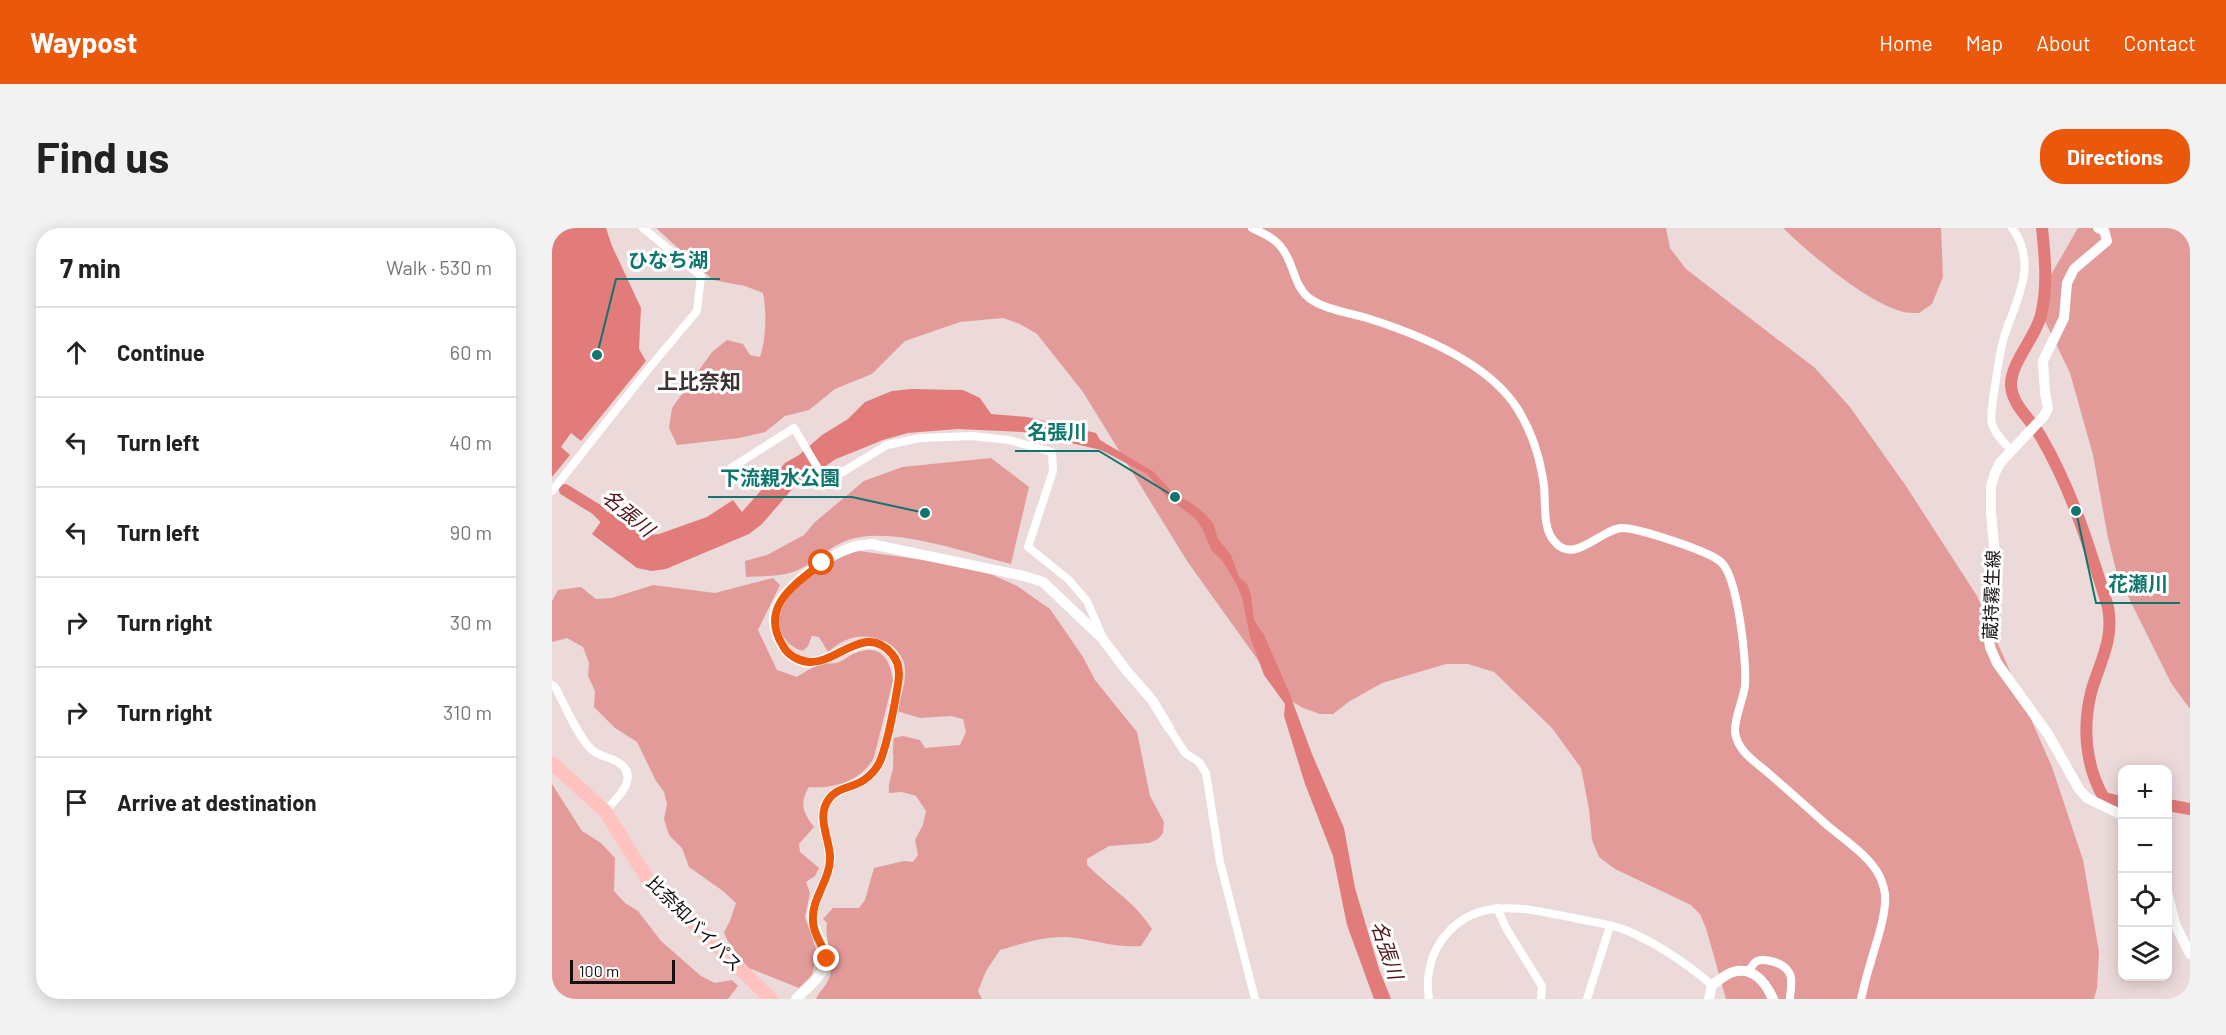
<!DOCTYPE html>
<html lang="en">
<head>
<meta charset="utf-8">
<style>
	:root { --surface:#fff; --page:#f2f2f2; --text:#222; --muted:#767676; --line:#e0e0e0; --accent:#ea580c }
	body { margin:0; font-family:Barlow,"Noto Sans JP",sans-serif; background:var(--page); color:var(--text) }
	.controls { position:absolute; right:18px; bottom:18px; display:grid; overflow:hidden; border-radius:12px; box-shadow:0 3px 15px #0003 }
	.controls button { width:54px; height:54px; display:grid; place-items:center; padding:0; border:0; border-bottom:2px solid var(--line); background:var(--surface); color:var(--text); font:30px sans-serif }
	.scale { position:absolute; left:18px; bottom:15px; width:105px; box-sizing:border-box; padding-left:6px; border:3px solid #15100f; border-top:0; font-size:16px; line-height:21px; white-space:nowrap; color:#15100f; -webkit-text-stroke:4px #fff; paint-order:stroke }
	.stop { position:absolute; width:18px; height:18px; margin:-14px; border:4px solid #ea580c; border-radius:50%; background:#fff }
	.stop.end { background:#ea580c; border-color:#fff; box-shadow:0 2px 6px #0008 }
	.list { margin:0; padding:0; list-style:none }
	h2 { display:flex; justify-content:space-between; align-items:center; height:78px; margin:0; padding:0 24px; font-size:26px }
	h2 small { font-size:20px; font-weight:400; color:var(--muted) }
	.list li { display:grid; grid-template-columns:39px 1fr auto; gap:18px; align-items:center; box-sizing:border-box; height:90px; padding:0 24px; border-top:2px solid var(--line) }
	.list b { display:block; font-size:22px; white-space:nowrap }
	.list em { font-size:20px; font-style:normal; color:var(--muted) }
	.icon { flex:none; width:33px; height:33px; fill:none; stroke:currentColor; stroke-width:2; stroke-linecap:round; stroke-linejoin:round }
	.map { position:relative; flex:none; width:1638px; height:771px; overflow:hidden; border-radius:24px }
	header { display:flex; align-items:center; gap:36px; box-sizing:border-box; height:84px; padding:0 30px; background:var(--accent); color:#fff }
	header strong { font-size:28px }
	nav { display:flex; gap:33px; margin-inline-start:auto; font-size:21px }
	.intro { display:flex; align-items:center; justify-content:space-between; box-sizing:border-box; height:144px; padding:0 36px }
	h1 { margin:0; font-size:42px }
	.button { padding:15px 27px; border-radius:24px; background:var(--accent); color:#fff; font-size:21px; font-weight:700 }
	main { display:flex; gap:36px; padding:0 36px }
	aside { flex:1; background:var(--surface); border-radius:24px; box-shadow:0 3px 15px #0003 }
	.map>svg:first-child { display:block }
</style>
</head>
<body>
<header>
<strong>Waypost</strong>
<nav><a>Home</a><a>Map</a><a>About</a><a>Contact</a></nav>
</header>
<div class="intro"><h1>Find us</h1><a class="button">Directions</a></div>
<main>
<aside>
<h2>7 min<small>Walk · 530 m</small></h2>
<ul class="list">
<li><svg class="icon" aria-label="ahead" viewBox="0 0 24 24"><path d="M12 20V5M6 11l6-6 6 6"/></svg><div><b>Continue</b></div><em>60 m</em></li>
<li><svg class="icon" aria-label="left" viewBox="0 0 24 24"><path d="M17 20v-9H6M10 6l-5 5 5 5"/></svg><div><b>Turn left</b></div><em>40 m</em></li>
<li><svg class="icon" aria-label="left" viewBox="0 0 24 24"><path d="M17 20v-9H6M10 6l-5 5 5 5"/></svg><div><b>Turn left</b></div><em>90 m</em></li>
<li><svg class="icon" aria-label="right" viewBox="0 0 24 24"><path d="M7 20v-9h11M14 6l5 5-5 5"/></svg><div><b>Turn right</b></div><em>30 m</em></li>
<li><svg class="icon" aria-label="right" viewBox="0 0 24 24"><path d="M7 20v-9h11M14 6l5 5-5 5"/></svg><div><b>Turn right</b></div><em>310 m</em></li>
<li><svg class="icon" aria-label="arrive" viewBox="0 0 24 24"><path d="M6 21V4h12l-3 4 3 4H6"/></svg><div><b>Arrive at destination</b></div></li>
</ul>
</aside>
<div class="map">
<svg width="1638" height="771" viewBox="0 0 1638 771">
	<rect width="100%" height="100%" fill="#ebdad9"/>
	<g fill="#e29b99">
		<path d="M104 0H1114L1118 20 1134 41 1263 140 1298 179 1354 258 1425 368 1500 539 1531 632 1547 724 1545 760 1542 771H1174L1154 700 1148 686 1139 677 1063 641 1047 629 1040 612 1037 581 1029 540 1000 500 942 444 916 436H894L830 455 798 473 781 486H768L751 480 736 471 713 442 635 333 531 164 485 106 468 96 451 90 408 94 353 113 320 146 283 161 257 182 233 188 213 204 187 210 125 217 117 200 120 180 160 124 175 112 191 116 198 127 208 129C214 111 215 84 211 65L193 58 161 52Z"/>
		<path d="M1231 0H1389L1391 49 1380 76 1367 85C1361 85 1354 85 1348 83 1312 72 1258 26 1231 0Z"/>
		<polygon points="1526,0 1638,0 1638,481 1619,455 1565,346 1556,310 1541,227 1518,145 1492,91 1490,75 1500,45"/>
		<path d="M439 230 477 259 459 336C415 325 339 297 296 312 278 318 265 333 248 341 232 349 211 348 194 349L193 333 215 327 252 307 263 294 312 253 350 239Z"/>
		<path d="M307 323 414 338 441 347 465 358 498 381 531 429 543 452 585 504 598 568 612 594 611 605 606 611 597 615 557 618 535 631V637C557 659 583 674 600 701L589 718C566 720 546 713 523 710 498 706 472 715 448 722L434 743 426 763 430 771H264C268 762 276 757 278 747 283 729 272 713 275 695L271 691 281 680H307L313 672 322 640 352 633 361 634 366 627 363 612 371 597 374 583 364 568 350 564 337 565C336 555 339 550 341 541 342 530 340 521 342 510L351 508 368 512 373 520 408 517 414 504 411 491 399 488 368 490 345 483C349 467 357 448 351 432 344 415 322 406 304 409 293 411 284 417 276 424L267 409 260 408 256 418 251 423C242 421 234 414 230 406 215 369 276 330 307 323Z"/>
		<path d="M221 350 228 357 206 402 225 442 245 449C253 444 261 438 270 436 275 435 280 436 284 435 290 434 295 429 301 426 326 415 338 428 341 453L322 529C310 553 282 561 257 559 247 575 251 585 262 599L247 616 248 624 267 640 263 648 254 654 258 665 253 689 265 724 260 747 247 760 192 738C187 724 176 718 172 704L178 693 184 675 171 663 137 639 130 620 117 607 112 591 115 576 112 564 104 553 85 514 63 500 42 479 43 463 36 448 37 435 31 419 15 410 0 414V373L6 362 29 359 44 371 60 370 101 357 163 365Z"/>
		<polygon points="0,556 30,603 49,615 63,630 62,663 73,675 86,683 109,713 149,748 163,755 180,752 186,758 176,771 0,771"/>
	</g>
	<g fill="#e27c7b">
		<polygon points="0,0 54,0 60,18 89,80 87,121 94,133 29,213 19,205 9,219 18,227 0,249"/>
		<polygon points="359,161 411,162 428,170 439,186 475,189 544,205 548,212 602,244 621,265 641,276 652,285 661,295 666,311 679,327 687,349 695,356 699,367 702,392 712,407 737,464 760,526 792,600 803,660 827,741 839,771 822,771 795,697 781,628 753,556 732,488 733,476 712,447 698,409 690,369 684,355 669,331 660,323 650,300 643,290 616,270 595,246 549,222 471,204 405,201 356,205 331,212 284,231 242,259 210,296 197,306 114,341 100,343 85,340 40,306 61,277 99,307 107,306 155,289 181,272 190,284 233,235 247,227 270,207 296,191 313,174 340,163"/>
	</g>
	<g fill="none" stroke-linecap="round" stroke-linejoin="round">
		<g stroke="#e27c7b" stroke-width="12">
			<path d="M1490 0C1493 28 1496 59 1489 87 1484 109 1458 135 1459 158 1461 179 1480 192 1489 209 1520 262 1538 321 1556 379 1562 410 1549 432 1540 461 1530 497 1533 538 1552 570L1570 574"/>
			<polyline points="13,262 44,281 63,300"/>
			<polyline points="1616,577 1638,581"/>
		</g>
		<g stroke="#fff" stroke-width="8">
			<path d="M700 0C711 5 722 10 729 19 742 34 741 57 757 70 773 82 799 85 818 91 868 107 936 135 965 180 979 202 987 226 991 251 995 270 989 298 1002 313 1022 338 1048 301 1070 300 1086 300 1157 323 1169 334 1186 349 1195 435 1193 458 1191 472 1182 491 1183 504 1185 522 1202 533 1215 544 1236 562 1256 580 1276 598 1294 613 1316 627 1327 647 1331 655 1334 665 1333 675 1332 696 1323 717 1318 737 1314 748 1312 760 1309 771"/>
			<path d="M1459 222C1452 215 1443 206 1440 196 1438 187 1441 173 1442 164 1445 146 1447 127 1452 109 1464 72 1487 36 1460 0"/>
			<polyline points="179,240 242,200 274,254 335,217 368,210 420,208 457,212 500,224 501,243 476,319 516,351 535,373 550,408"/>
			<polyline points="0,263 98,139 145,83 149,48 91,0"/>
			<path d="M0 457 3 459C14 479 23 503 38 520 44 527 53 528 62 532 91 546 67 569 53 583"/>
			<polyline points="617,500 633,525 647,534 654,545 668,634 703,771"/>
			<polyline points="945,680 954,700 990,758 989,771"/>
			<path d="M1196 744C1199 740 1201 735 1205 733 1214 730 1231 735 1236 743 1242 750 1238 763 1238 771"/>
			<path d="M877 771C874 753 877 733 886 718 918 665 972 680 1022 690 1040 694 1059 696 1076 703 1106 716 1135 736 1160 757"/>
			<polyline points="1035,771 1058,698"/>
		</g>
		<g stroke="#fff" stroke-width="10">
			<polyline points="1546,0 1552,2 1555,13 1522,41 1515,55 1512,90 1491,133 1493,165 1496,180 1492,188 1448,235 1443,245 1439,258 1439,285 1444,339 1436,405 1438,419 1445,435 1496,506 1527,561 1535,570 1570,587"/>
			<polyline points="1616,667 1623,696 1638,726"/>
			<path d="M244 771C253 761 265 753 272 741 283 722 256 704 261 681 266 663 278 649 278 630 278 613 268 597 272 580 279 558 304 561 318 547 322 543 326 538 329 532 334 520 349 451 346 439 344 430 339 422 331 418 295 403 264 457 234 423 225 412 218 394 224 380 235 356 276 327 301 319 307 317 313 317 319 316L472 348 491 354 550 410 574 442 600 472 617 500"/>
			<path d="M1157 771 1160 757C1166 753 1174 746 1181 744 1201 738 1214 755 1221 771"/>
		</g>
		<polyline stroke="#ffc2bf" stroke-width="14" points="0,535 53,583 95,650 219,771"/>
	</g>
	<g fill="none" stroke-linecap="round" stroke-linejoin="round">
		<path stroke="#ea580c" stroke-width="8" d="M270 335C242 357 207 379 231 418 236 427 246 433 257 434 285 436 314 394 340 426 347 434 348 445 346 456 343 476 336 512 329 531 326 539 319 547 312 552 301 560 285 559 277 571 264 588 277 609 278 628 279 652 259 670 261 693 261 707 272 718 275 731"/>
	</g>
	<g text-anchor="middle" stroke-width="6" stroke-linejoin="round" paint-order="stroke">
		<g font-size="18" fill="#15100f" stroke="#fff">
			<text transform="translate(1440 367) rotate(-88)" y="6">蔵持霧生線</text>
			<text transform="translate(142 696) rotate(45)" y="6">比奈知バイパス</text>
		</g>
		<g font-size="20" font-style="italic" fill="#531318" stroke="#fff">
			<text transform="translate(76 285) rotate(40)" y="7">名張川</text>
			<text transform="translate(835 722) rotate(72)" y="7">名張川</text>
		</g>
		<g font-size="21" font-weight="bold" fill="#3f3232" stroke="#fff">
			<text x="147" y="161">上比奈知</text>
		</g>
	</g>
	<path fill="none" stroke="#0f766e" stroke-width="2" d="M45 127L64 51H168M623 269L547 223H463M373 285L300 269H156M1524 283L1544 375H1628"/>
	<g fill="#0f766e" stroke="#fff" stroke-width="2">
		<circle cx="45" cy="127" r="6"/>
		<circle cx="623" cy="269" r="6"/>
		<circle cx="373" cy="285" r="6"/>
		<circle cx="1524" cy="283" r="6"/>
	</g>
	<g font-size="20" text-anchor="middle" font-weight="bold" fill="#0f766e" stroke="#fff" stroke-width="6" stroke-linejoin="round" paint-order="stroke">
		<text x="116" y="39">ひなち湖</text>
		<text x="505" y="211">名張川</text>
		<text x="228" y="257">下流親水公園</text>
		<text x="1586" y="363">花瀬川</text>
	</g>
</svg>
<div class="controls">
<button>+</button>
<button>−</button>
<button><svg class="icon" aria-label="locate" viewBox="0 0 24 24"><circle cx="12" cy="12" r="6"/><path d="M12 2v4M12 18v4M2 12h4M18 12h4"/></svg></button>
<button><svg class="icon" aria-label="layers" viewBox="0 0 24 24"><path d="M12 4l9 5-9 5-9-5zM3 14l9 5 9-5"/></svg></button>
</div>
<div class="scale">100 m</div>
<div class="stop" style="left:270px;top:335px"></div>
<div class="stop end" style="left:275px;top:731px"></div>
</div>
</main>
</body>
</html>
